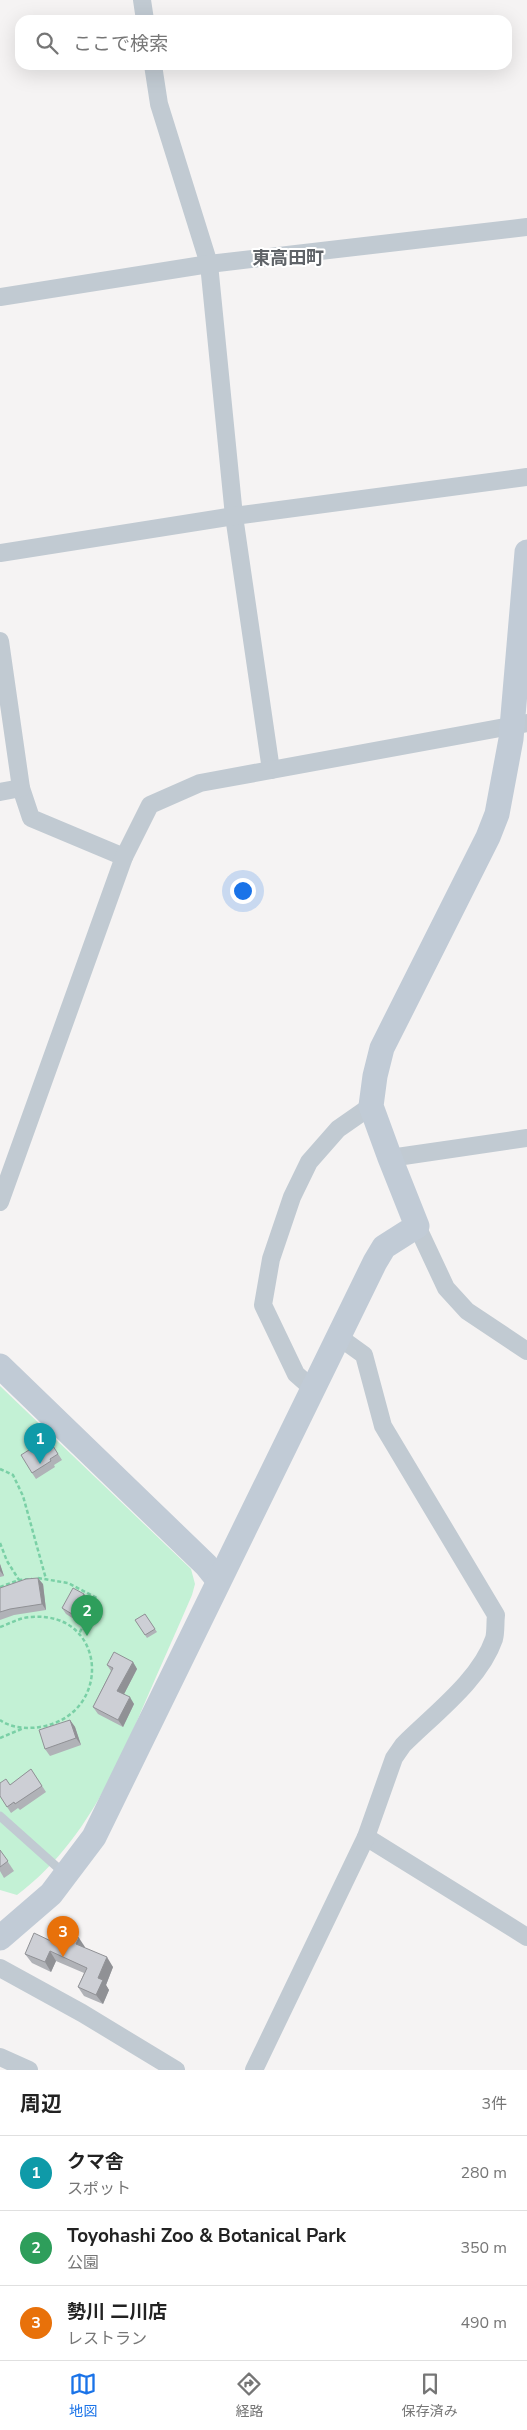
<!DOCTYPE html>
<html lang="ja">
<head>
<meta charset="utf-8">
<style>
	:root { --surface:#fff; --page:#f6f6f6; --text:#222; --muted:#767676; --line:#e0e0e0; --accent:#1a73e8 }
	body { margin:0; font-family:"Nunito Sans","Noto Sans JP",sans-serif; background:var(--page); color:var(--text) }
	.you { position:absolute; left:242px; top:890px; width:18px; height:18px; margin:-12px; border:4px solid #fff; border-radius:50%; background:#1a73e8; box-shadow:0 0 0 8px #1a73e833 }
	.badge { display:grid; place-items:center; width:32px; height:32px; border-radius:50%; background:var(--accent); color:#fff; font-size:16px; font-weight:700 }
	.pin { position:absolute; translate:-50% -41px; filter:drop-shadow(0 1px 2px #0008) }
	.pin::after { content:''; position:absolute; top:26px; width:18px; height:15px; background:inherit; clip-path:polygon(0 0,100% 0,50% 100%) }
	.list { margin:0; padding:0; list-style:none }
	h2 { display:flex; justify-content:space-between; align-items:center; height:65px; margin:0; padding:0 20px; font-size:21px }
	h2 small { font-size:16px; font-weight:400; color:var(--muted) }
	.list li { display:grid; grid-template-columns:32px 1fr auto; gap:15px; align-items:center; box-sizing:border-box; height:75px; padding:0 20px; border-top:1px solid var(--line) }
	.list b { display:block; font-size:19px; white-space:nowrap }
	.list p { margin:0; font-size:16px; white-space:nowrap; color:var(--muted) }
	.list em { font-size:16px; font-style:normal; color:var(--muted) }
	.icon { flex:none; width:28px; height:28px; fill:none; stroke:currentColor; stroke-width:2; stroke-linecap:round; stroke-linejoin:round }
	.map { position:relative; flex:none; width:527px; height:2070px; overflow:hidden }
	.search { position:absolute; background:var(--surface); box-shadow:0 5px 20px #0002; left:15px; right:15px; top:15px; height:55px; display:flex; align-items:center; gap:12px; box-sizing:border-box; padding:0 18px; border-radius:15px; color:var(--muted); font-size:19px }
	.sheet { height:290px; background:var(--surface) }
	nav { display:flex; justify-content:space-around; align-items:center; box-sizing:border-box; height:70px; border-top:1px solid var(--line); background:var(--surface); font-size:14px; color:var(--muted) }
	nav a { display:grid; justify-items:center; gap:2px }
	nav .on { color:var(--accent) }
	.map>svg:first-child { display:block }
</style>
</head>
<body>
<div class="map">
<svg width="527" height="2070" viewBox="0 0 527 2070">
	<rect width="100%" height="100%" fill="#f5f3f3"/>
	<path fill="#c3f1d5" d="M0 1386 191 1569 195 1584 192 1595C177 1630 161 1665 146 1700 115 1773 82 1846 17 1895L0 1890Z"/>
	<g fill="none" stroke-linecap="round" stroke-linejoin="round">
		<g stroke="#7ad0a6" stroke-width="2.5" stroke-dasharray="4 2.5" stroke-linecap="butt">
			<polyline points="0,1469 13,1475 23,1496 46,1579"/>
			<polyline points="0,1543 7,1561 19,1580"/>
			<polyline points="38,1578 68,1583 97,1598 79,1634"/>
			<polyline points="0,1587 19,1580 32,1579"/>
			<path d="M0 1627C11 1623 21 1617 32 1617 107 1611 114 1715 40 1727 27 1729 11 1728 0 1720"/>
			<polyline points="0,1738 24,1728"/>
		</g>
		<polyline stroke="#c1cad2" stroke-width="9" points="0,1816 57,1867"/>
		<g stroke="#c1cad2" stroke-width="18">
			<polyline points="142,0 145,20"/>
			<polyline points="153,65 159,104 209,264 234,516 271,770"/>
			<polyline points="0,297 209,264 527,227"/>
			<polyline points="0,553 234,516 527,477"/>
			<polyline points="0,641 21,788 31,818 124,857"/>
			<polyline points="0,792 21,788"/>
			<polyline points="390,1158 527,1138"/>
			<polyline points="0,1202 124,857 150,805 200,783 527,723"/>
			<polyline points="417,1226 446,1288 467,1311 527,1351"/>
			<polyline points="313,1389 296,1374 263,1305 271,1259 292,1197 309,1162 338,1129 371,1106"/>
			<polyline points="366,1837 527,1937"/>
			<polyline points="0,1968 82,2013 176,2070"/>
			<polyline points="0,2057 29,2070"/>
			<path d="M254 2070 366 1837 394 1758 403 1745C434 1714 480 1680 494 1639 496 1632 495 1623 496 1615L383 1426 364 1355 339 1337"/>
		</g>
		<g stroke="#c1cbd6" stroke-width="25">
			<polyline points="0,1366 206,1565 218,1580"/>
			<polyline points="0,1938 51,1894 94,1837 375,1262 384,1247 417,1226 390,1158 371,1106 375,1076 382,1048 488,837 497,814 511,739 527,552"/>
		</g>
	</g>
	<g fill="#b0b2b7">
		<polygon points="48,1438 62,1460 54,1465 55,1467 36,1479 32,1473"/>
		<polygon points="0,1564 4,1576 0,1577"/>
		<polygon points="43,1584 46,1610 14,1615 0,1620 0,1588"/>
		<polygon points="84,1594 89,1601 77,1621 66,1614 62,1608"/>
		<polygon points="145,1614 157,1632 147,1638 135,1620"/>
		<polygon points="133,1662 137,1669 124,1694 134,1704 123,1727 98,1714 93,1707 111,1671 107,1665"/>
		<polygon points="70,1720 75,1727 81,1745 50,1756 45,1749"/>
		<polygon points="31,1769 46,1792 20,1810 18,1808 11,1813 0,1796 10,1785"/>
		<polygon points="0,1850 14,1871 4,1878 0,1871"/>
		<polygon points="53,1942 85,1947 85,1948 113,1967 106,1985 109,1990 103,2004 84,1996 78,1987 84,1973 56,1961 51,1972 32,1963 25,1954"/>
	</g>
	<g fill="#909195">
		<polygon points="0,1564 4,1576 0,1571"/>
		<polygon points="38,1578 43,1584 46,1610 42,1604"/>
		<polygon points="84,1594 89,1601 77,1621 72,1614"/>
		<polygon points="133,1662 137,1669 122,1698 117,1691"/>
		<polygon points="130,1697 134,1704 123,1727 118,1720"/>
		<polygon points="70,1720 75,1727 81,1745 76,1738"/>
		<polygon points="79,1938 85,1947 82,1953 76,1944"/>
		<polygon points="50,1951 56,1961 51,1972 45,1962"/>
		<polygon points="107,1957 113,1967 106,1985 109,1990 103,2004 96,1995 98,1978"/>
	</g>
	<g fill="#cdcfd5" stroke="#909195">
		<polygon points="48,1438 58,1454 50,1459 51,1461 32,1473 21,1455"/>
		<polygon points="38,1578 42,1604 10,1609 0,1612 0,1588 26,1579"/>
		<polygon points="73,1588 84,1594 72,1614 62,1608"/>
		<polygon points="145,1614 155,1629 145,1635 135,1620"/>
		<polygon points="114,1652 133,1662 117,1691 130,1697 118,1720 93,1707 113,1668 107,1665"/>
		<polygon points="70,1720 76,1738 45,1749 39,1730"/>
		<polygon points="31,1769 42,1786 15,1804 14,1802 7,1807 0,1796 0,1783 6,1779 10,1785"/>
		<polygon points="0,1850 8,1861 0,1867"/>
		<polygon points="59,1929 79,1938 76,1944 107,1957 98,1978 103,1980 96,1995 78,1987 87,1968 50,1951 45,1962 25,1954 34,1933 53,1942"/>
	</g>
	<g text-anchor="middle" stroke-width="4" stroke-linejoin="round" paint-order="stroke">
		<g font-size="18" font-weight="bold" fill="#5f6368" stroke="#fff">
			<text x="288" y="264">東高田町</text>
		</g>
	</g>
</svg>
<div class="you"></div>
<div class="pin badge" style="left:40px;top:1464px;background:#0f9aa8">1</div>
<div class="pin badge" style="left:87px;top:1636px;background:#2e9e5b">2</div>
<div class="pin badge" style="left:63px;top:1957px;background:#e8710a">3</div>
<div class="search"><svg class="icon" aria-label="search" viewBox="0 0 24 24"><circle cx="10" cy="10" r="6"/><path d="M15 15l6 6"/></svg>ここで検索</div>
</div>
<section class="sheet">
<h2>周辺<small>3件</small></h2>
<ul class="list">
<li><span class="badge" style="background:#0f9aa8">1</span><div><b>クマ舎</b><p>スポット</p></div><em>280 m</em></li>
<li><span class="badge" style="background:#2e9e5b">2</span><div><b>Toyohashi Zoo &amp; Botanical Park</b><p>公園</p></div><em>350 m</em></li>
<li><span class="badge" style="background:#e8710a">3</span><div><b>勢川 二川店</b><p>レストラン</p></div><em>490 m</em></li>
</ul>
</section>
<nav>
<a class="on"><svg class="icon" aria-label="map" viewBox="0 0 24 24"><path d="M3 6l6-2 6 2 6-2v14l-6 2-6-2-6 2zM9 4v14M15 6v14"/></svg>地図</a>
<a><svg class="icon" aria-label="directions" viewBox="0 0 24 24"><path d="M12 3l9 9-9 9-9-9zM9 14v-3h6M13 9l2 2-2 2"/></svg>経路</a>
<a><svg class="icon" aria-label="saved" viewBox="0 0 24 24"><path d="M7 4h10v16l-5-4-5 4z"/></svg>保存済み</a>
</nav>
</body>
</html>
